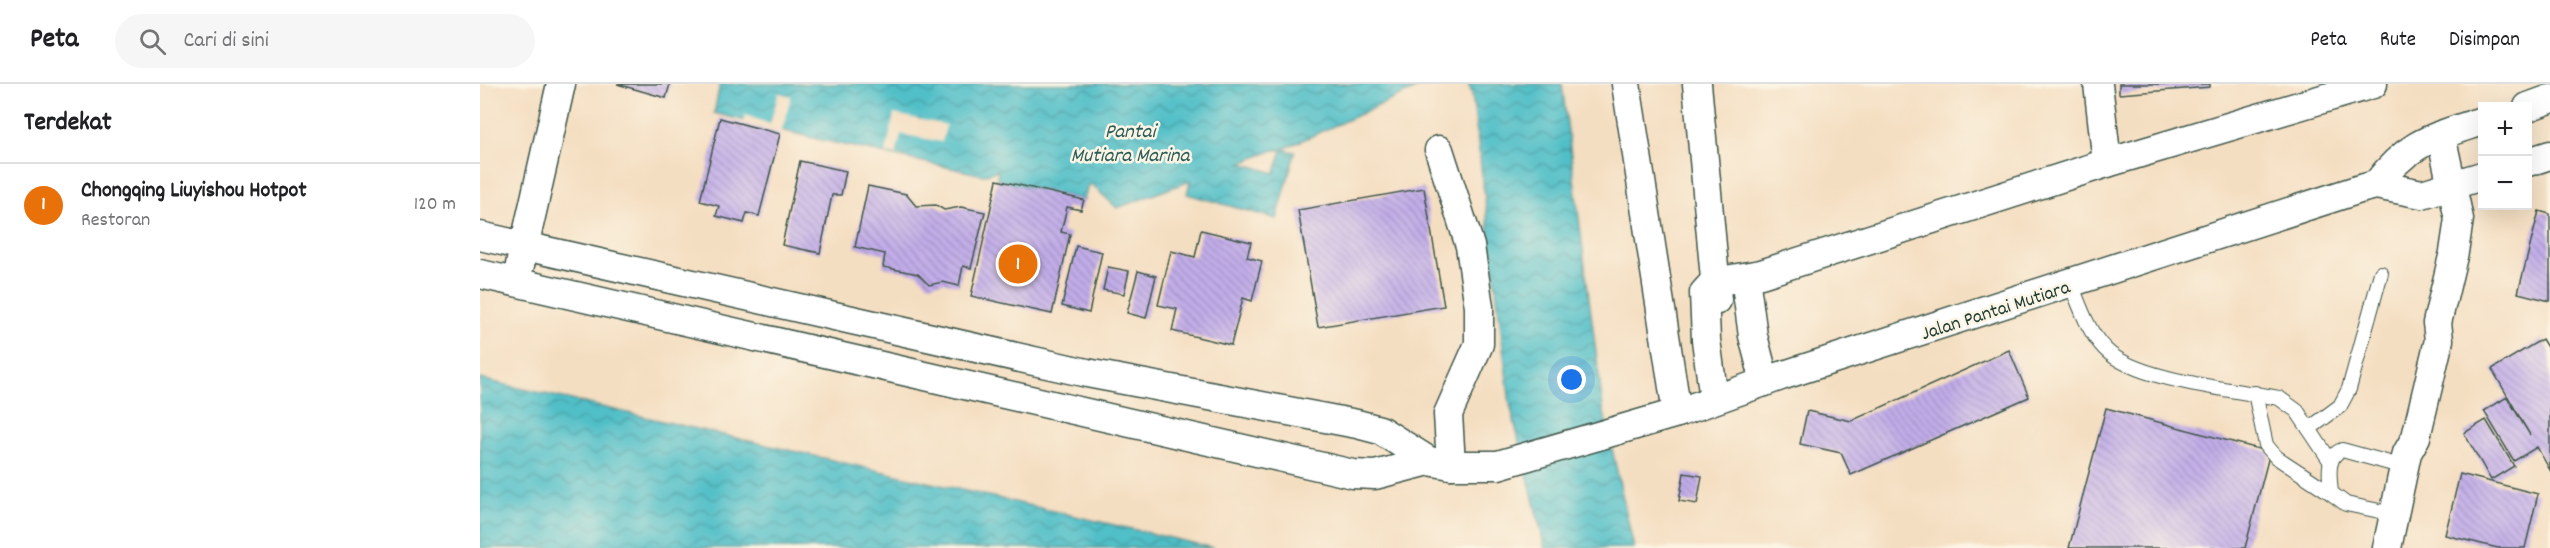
<!DOCTYPE html>
<html lang="id">
<head>
<meta charset="utf-8">
<style>
	:root { --surface:#fff; --page:#f6f6f6; --text:#202124; --muted:#757577; --line:#e0e0e0; --accent:#1f6fb2 }
	body { margin:0; font-family:Dekko,sans-serif; background:var(--page); color:var(--text) }
	.controls { position:absolute; right:18px; top:18px; display:grid; overflow:hidden; border-radius:0px; box-shadow:0 6px 24px #0002 }
	.controls button { width:54px; height:54px; display:grid; place-items:center; padding:0; border:0; border-bottom:2px solid var(--line); background:var(--surface); color:var(--text); font:30px sans-serif }
	.you { position:absolute; left:1092px; top:296px; width:21px; height:21px; margin:-15px; border:4px solid #fff; border-radius:50%; background:#1a73e8; box-shadow:0 0 0 9px #1a73e833 }
	.badge { display:grid; place-items:center; width:39px; height:39px; border-radius:50%; background:var(--accent); color:#fff; font-size:20px; font-weight:700 }
	.pin { position:absolute; translate:-50% -50%; border:3px solid #fff; box-shadow:0 2px 6px #0006 }
	.list { margin:0; padding:0; list-style:none }
	h2 { display:flex; justify-content:space-between; align-items:center; height:78px; margin:0; padding:0 24px; font-size:26px }
	h2 small { font-size:20px; font-weight:400; color:var(--muted) }
	.list li { display:grid; grid-template-columns:39px 1fr auto; gap:18px; align-items:center; box-sizing:border-box; height:84px; padding:0 24px; border-top:2px solid var(--line) }
	.list b { display:block; font-size:22px; white-space:nowrap }
	.list p { margin:0; font-size:20px; white-space:nowrap; color:var(--muted) }
	.list em { font-size:20px; font-style:normal; color:var(--muted) }
	.icon { flex:none; width:33px; height:33px; fill:none; stroke:currentColor; stroke-width:2; stroke-linecap:round; stroke-linejoin:round }
	.map { position:relative; flex:none; width:2070px; height:464px; overflow:hidden }
	header { display:flex; align-items:center; gap:36px; box-sizing:border-box; height:84px; padding:0 30px; background:var(--surface); border-bottom:2px solid var(--line) }
	header strong { font-size:28px }
	nav { display:flex; gap:33px; margin-inline-start:auto; font-size:21px }
	.search { width:420px; height:54px; background:var(--page); display:flex; align-items:center; gap:15px; box-sizing:border-box; padding:0 21px; border-radius:33px; color:var(--muted); font-size:22px }
	main { display:flex }
	aside { flex:1; background:var(--surface) }
	.map>svg:first-child { display:block }
</style>
</head>
<body>
<header>
<strong>Peta</strong>
<div class="search"><svg class="icon" aria-label="search" viewBox="0 0 24 24"><circle cx="10" cy="10" r="6"/><path d="M15 15l6 6"/></svg>Cari di sini</div>
<nav><a>Peta</a><a>Rute</a><a>Disimpan</a></nav>
</header>
<main>
<aside>
<h2>Terdekat<small></small></h2>
<ul class="list">
<li><span class="badge" style="background:#e8710a">1</span><div><b>Chongqing Liuyishou Hotpot</b><p>Restoran</p></div><em>120 m</em></li>
</ul>
</aside>
<div class="map">
<svg width="2070" height="464" viewBox="0 0 2070 464">
	<defs>
		<pattern id="water-waves" width="16" height="10" patternUnits="userSpaceOnUse" patternTransform="scale(1.5)"><rect width="16" height="10" fill="#51bfc8"/><path d="M0 5q4-4 8 0t8 0" fill="none" stroke="#439ca3"/></pattern>
		<pattern id="building-back-hatch" width="6" height="6" patternUnits="userSpaceOnUse" patternTransform="scale(1.5)"><rect width="6" height="6" fill="#c2ade9"/><path d="M-1 5l2 2M0 0l6 6M5-1l2 2" fill="none" stroke="#9d8ebe"/></pattern>
	</defs>
	<rect width="100%" height="100%" fill="#fcf5e5"/>
	<filter id="ink" filterUnits="userSpaceOnUse"><feTurbulence type="fractalNoise" baseFrequency=".0167" numOctaves="2"/><feDisplacementMap in="SourceGraphic" scale="12" xChannelSelector="R" yChannelSelector="G"/><feConvolveMatrix kernelMatrix="1 2 1 2 8 2 1 2 1" color-interpolation-filters="sRGB"/></filter>
	<filter id="wash" filterUnits="userSpaceOnUse"><feTurbulence type="fractalNoise" baseFrequency=".008" numOctaves="4" result="noise"/><feDisplacementMap in="SourceGraphic" scale="24" xChannelSelector="R" yChannelSelector="G"/><feGaussianBlur stdDeviation="1.35" result="paint"/><feColorMatrix in="noise" values="0 0 0 0 0 0 0 0 0 0 0 0 0 0 0 0 0 1.4 0 .05"/><feComposite in="paint" operator="in"/></filter>
	<g filter="url(#wash)">
		<rect width="100%" height="100%" fill="#f4dec1"/>
		<g fill="url(#water-waves)" stroke="#387e7e" stroke-width="1.5" fill-rule="evenodd">
			<path d="M240 0H946L803 65 815 68 797 135 707 110 710 97 637 124 612 101H608L604 116 517 96 518 86 503 91 337 55 234 29ZM794 66H802L795 89 761 79Z"/>
			<polygon points="988,0 1082,0 1123,324 1154,464 1065,464 1030,320 992,9"/>
			<polygon points="0,295 734,464 0,464"/>
		</g>
		<g fill="#f4dec1">
			<polygon points="299,9 311,12 301,49 263,39 265,31 290,40"/>
			<polygon points="414,30 466,41 462,58 421,50 416,71 406,69"/>
		</g>
		<g id="blocks">
			<g fill="url(#building-back-hatch)">
				<polygon points="137,0 190,0 186,14"/>
				<polygon points="1639,0 1730,0 1730,3 1639,10"/>
				<polygon points="240,34 300,50 279,132 267,129 264,139 236,132 239,122 220,117"/>
				<polygon points="320,77 366,87 361,111 352,111 340,169 302,161"/>
				<polygon points="517,96 604,116 601,126 587,123 581,148 590,150 572,230 491,212"/>
				<polygon points="388,102 426,110 436,122 456,121 464,126 481,123 505,128 491,184 483,182 479,202 463,198 449,201 438,190 403,183 405,170 375,163"/>
				<polygon points="944,104 964,222 838,243 818,126"/>
				<polygon points="2059,127 2070,130 2070,217 2038,209"/>
				<polygon points="721,146 771,158 767,173 782,177 772,217 763,214 751,261 692,247 697,225 678,221 691,167 715,173"/>
				<polygon points="596,162 622,168 609,229 582,222"/>
				<polygon points="628,183 649,187 644,210 623,206"/>
				<polygon points="658,187 676,192 666,234 647,229"/>
				<polygon points="2062,255 2070,268 2070,386 2057,363 2034,377 2004,327 2027,313 2050,351 2012,285"/>
				<polygon points="1529,266 1549,313 1371,391 1361,369 1320,360 1327,327 1371,337"/>
				<polygon points="1626,324 1790,368 1765,464 1589,464"/>
				<polygon points="2006,336 2034,382 2011,396 1984,349"/>
				<polygon points="1204,389 1222,392 1217,420 1199,417"/>
				<polygon points="1980,390 2058,410 2045,464 2018,464 1965,451"/>
			</g>
		</g>
	</g>
	<g filter="url(#ink)">
		<use href="#blocks" fill-opacity="0" stroke="#3f5549" stroke-width="1.5"/>
		<g fill="none" stroke-linecap="round" stroke-linejoin="round">
			<g stroke="#3f5549" stroke-width="16">
				<g id="service">
					<path d="M1591 200C1600 222 1608 248 1625 265 1655 297 1756 306 1799 314L1817 327 1851 378"/>
					<polyline points="1775,309 1786,361 1796,373 1851,409"/>
					<polyline points="1829,345 1860,322 1869,305 1901,189"/>
					<path d="M1914 430 1866 420 1851 409C1850 395 1845 372 1862 366L1924 383"/>
				</g>
			</g>
			<g stroke="#3f5549" stroke-width="31">
				<g id="minor">
					<polyline points="1146,0 1197,329"/>
					<polyline points="1217,0 1237,216"/>
					<polyline points="1618,0 1627,79"/>
					<polyline points="2048,23 2070,15"/>
					<polyline points="959,66 990,162 999,223 999,260 968,330 971,381"/>
					<polyline points="2048,78 2070,71"/>
					<path d="M1896 101C1929 57 1953 54 2002 37"/>
					<polyline points="0,152 607,289 877,340 900,346 949,377 971,381 1018,381 1197,329 1301,292 1880,105 1896,101 1942,110 2002,92"/>
					<polyline points="40,181 81,0"/>
					<polyline points="0,190 873,390 895,391 949,377"/>
					<polyline points="1265,193 1273,252 1285,298"/>
					<polyline points="1234,315 1226,256 1224,209 1234,198 1281,190 1627,79 1893,0"/>
					<polyline points="1907,464 1927,369 1936,353 1959,256 1957,239 1974,168 1979,135 1961,51"/>
				</g>
			</g>
			<use href="#service" stroke="#fff" stroke-width="14"/>
			<use href="#minor" stroke="#fff" stroke-width="28"/>
		</g>
	</g>
	<g text-anchor="middle" stroke-width="5" stroke-linejoin="round" paint-order="stroke">
		<g font-size="20" fill="#1f3d34" stroke="#fcf5e5">
			<text transform="translate(1515 225) rotate(-18)" y="7">Jalan Pantai Mutiara</text>
		</g>
		<g font-size="21" font-style="italic" fill="#2c5e59" stroke="#fcf5e5">
			<text x="650" y="53">Pantai<tspan x="650" dy="24">Mutiara Marina</tspan></text>
		</g>
	</g>
</svg>
<div class="controls">
<button>+</button>
<button>−</button>
</div>
<div class="you"></div>
<div class="pin badge" style="left:538px;top:180px;background:#e8710a">1</div>
</div>
</main>
</body>
</html>
